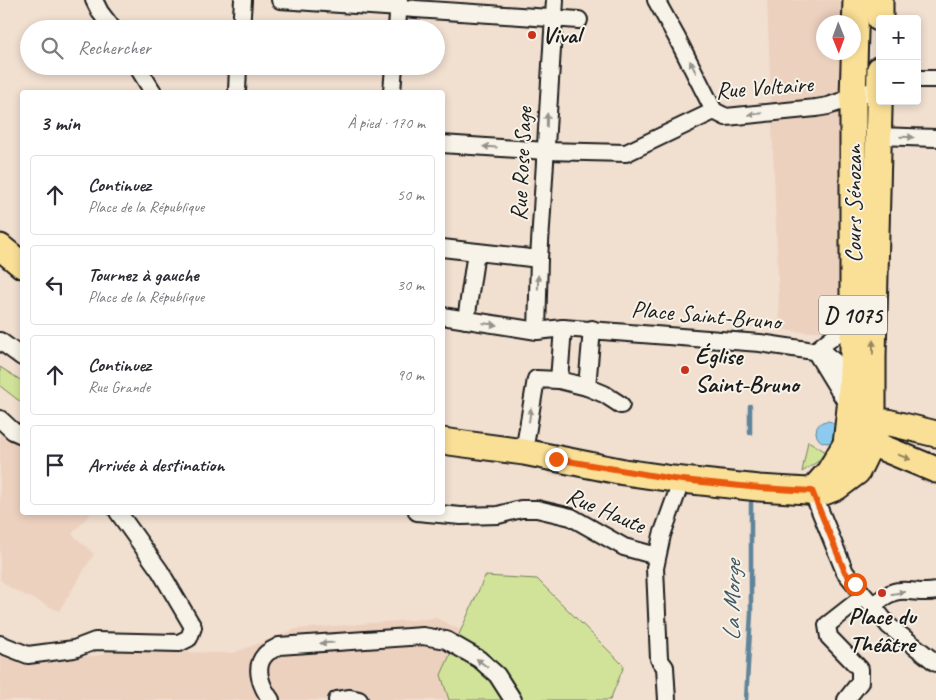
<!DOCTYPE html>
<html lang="fr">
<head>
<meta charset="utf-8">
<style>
	:root { --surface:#fff; --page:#f7f7f7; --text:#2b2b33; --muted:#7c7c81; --line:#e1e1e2 }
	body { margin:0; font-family:Caveat,sans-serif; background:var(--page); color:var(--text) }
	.controls { position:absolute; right:15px; top:15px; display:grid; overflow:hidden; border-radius:5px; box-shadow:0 2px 8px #0003 }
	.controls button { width:45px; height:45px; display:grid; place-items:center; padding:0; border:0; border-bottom:1px solid var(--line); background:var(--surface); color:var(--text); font:25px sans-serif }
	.compass { position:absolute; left:816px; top:15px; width:45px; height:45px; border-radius:50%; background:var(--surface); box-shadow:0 2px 8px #0003; rotate:179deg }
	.stop { position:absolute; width:15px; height:15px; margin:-11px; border:4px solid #ea580c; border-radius:50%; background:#fff }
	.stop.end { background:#ea580c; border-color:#fff; box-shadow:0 1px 5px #0008 }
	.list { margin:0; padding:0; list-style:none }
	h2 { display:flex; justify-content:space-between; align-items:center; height:65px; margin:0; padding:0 20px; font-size:21px }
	h2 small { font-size:16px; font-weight:400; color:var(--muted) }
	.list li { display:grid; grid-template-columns:32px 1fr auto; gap:15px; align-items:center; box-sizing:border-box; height:80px; margin:0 10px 10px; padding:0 10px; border:1px solid var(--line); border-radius:5px }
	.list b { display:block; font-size:19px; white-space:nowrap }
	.list p { margin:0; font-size:16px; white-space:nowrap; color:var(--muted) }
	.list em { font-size:16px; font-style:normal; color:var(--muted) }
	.icon { flex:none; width:28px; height:28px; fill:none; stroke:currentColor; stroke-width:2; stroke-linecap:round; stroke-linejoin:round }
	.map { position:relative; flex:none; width:936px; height:700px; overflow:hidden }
	.search { position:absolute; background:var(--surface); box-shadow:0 2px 8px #0003; left:20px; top:20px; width:425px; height:55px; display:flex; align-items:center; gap:12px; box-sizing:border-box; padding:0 18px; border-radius:28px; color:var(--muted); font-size:19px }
	.panel { position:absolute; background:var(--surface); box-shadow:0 2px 8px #0003; left:20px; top:90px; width:425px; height:425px; border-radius:5px }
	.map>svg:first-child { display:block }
</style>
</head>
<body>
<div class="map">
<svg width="936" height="700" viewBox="0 0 936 700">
	<rect width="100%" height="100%" fill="#f1dfd0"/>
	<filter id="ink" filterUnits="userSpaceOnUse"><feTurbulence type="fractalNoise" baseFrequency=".02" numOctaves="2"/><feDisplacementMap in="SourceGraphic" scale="10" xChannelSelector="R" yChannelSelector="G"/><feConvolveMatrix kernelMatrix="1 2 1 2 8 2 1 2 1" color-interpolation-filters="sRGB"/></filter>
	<g filter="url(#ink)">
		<g fill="#edd1bf">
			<polygon points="767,0 851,0 850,22 824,22 824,52 848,53 842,313 822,331 803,332 780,330"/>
			<polygon points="0,430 21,448 22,446 22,512 91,513 72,534 94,554 59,611 12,589 0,580"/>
			<polygon points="436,618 477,638 524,700 0,700 0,650 29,660 102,655 107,651 233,653 296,629"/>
		</g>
		<g fill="#d0e398" stroke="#76805a">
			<polygon points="0,367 22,381 22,403 0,386"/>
			<polygon points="808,441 826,452 817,462 802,472"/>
			<polygon points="485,576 537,579 624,666 610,700 449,700 441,675"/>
		</g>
		<circle fill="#8dcbee" stroke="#60859a" cx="827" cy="432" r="11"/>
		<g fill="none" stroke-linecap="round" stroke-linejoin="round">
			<g stroke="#60859a" stroke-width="4.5">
				<polyline points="750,433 750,406"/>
				<polyline points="746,700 751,613 751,503"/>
			</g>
			<g stroke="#1c1c1c" stroke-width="20">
				<g id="street">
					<polyline points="94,0 100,12 113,29"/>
					<polyline points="280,0 579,20"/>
					<polyline points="656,0 677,38 714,111"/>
					<polyline points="241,29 243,0"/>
					<polyline points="397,29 399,0"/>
					<polyline points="137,66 153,92"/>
					<polyline points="917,79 936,79"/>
					<polyline points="237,92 238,66"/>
					<polyline points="392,92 394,66"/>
					<polyline points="878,136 936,138"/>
					<polyline points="442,144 546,151 626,153 714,111 726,117 816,108 828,106 880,88"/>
					<polyline points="442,248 539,259"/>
					<polyline points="442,316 537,331 563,328 760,343 807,350 825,354 834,361 853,385"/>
					<polyline points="466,320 476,252"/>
					<polyline points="563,328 559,380 587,387 592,329"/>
					<polyline points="537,331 539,259 555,0"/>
					<polyline points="0,341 22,357"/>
					<polyline points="815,351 849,407"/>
					<polyline points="815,351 853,321"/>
					<polyline points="587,387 604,394 621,405"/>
					<polyline points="0,419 13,431 22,435"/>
					<polyline points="524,452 536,379 559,380"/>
					<polyline points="812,491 845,572 889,626 936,663"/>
					<polyline points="417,512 461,516 498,515 521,509 537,509 571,517 624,547 657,556"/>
					<path d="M872 606C880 600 890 591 900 591 912 590 924 594 936 591"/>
					<polyline points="0,644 28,655 74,649 95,641 179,643 189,638 193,627 160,571 118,512"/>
					<path d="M271 700C262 688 253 668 265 655 268 651 275 649 279 646L423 636 446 640 479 659 497 675 513 700"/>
					<polyline points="337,700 350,698 359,700"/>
					<polyline points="667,700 665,667 659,659 655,568 662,535 682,479"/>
					<polyline points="846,700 860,682 860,669 829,637 827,625 864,596"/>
				</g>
			</g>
			<g stroke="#1c1c1c" stroke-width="29">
				<g id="primary">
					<polyline points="880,19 880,0"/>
					<polyline points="0,247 22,265"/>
					<polyline points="861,436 887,422 936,434"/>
					<polyline points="442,441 524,452 624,472 673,479 759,488 824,492 837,487 857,472 871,443 873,430 873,357 880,69"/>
					<polyline points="871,443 936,470"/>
					<polyline points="812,491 829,472 846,444 850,408 853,353 853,98 856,0"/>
				</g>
			</g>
			<use href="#street" stroke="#f7f3e8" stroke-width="16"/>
			<use href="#primary" stroke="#fadf96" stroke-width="25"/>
		</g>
		<defs><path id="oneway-solid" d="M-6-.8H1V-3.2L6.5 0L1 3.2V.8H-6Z" transform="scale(1.25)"/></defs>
		<g fill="#94928c">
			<use href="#oneway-solid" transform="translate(693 67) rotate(-117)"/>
			<use href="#oneway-solid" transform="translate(755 114) rotate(174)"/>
			<use href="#oneway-solid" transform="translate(547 120) rotate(-88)"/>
			<use href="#oneway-solid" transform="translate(907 137) rotate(2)"/>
			<use href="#oneway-solid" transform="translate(490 147) rotate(-176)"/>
			<use href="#oneway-solid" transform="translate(538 282) rotate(-89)"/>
			<use href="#oneway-solid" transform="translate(490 324) rotate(8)"/>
			<use href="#oneway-solid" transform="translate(530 415) rotate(-82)"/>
			<use href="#oneway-solid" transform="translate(898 593) rotate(-10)"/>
			<use href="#oneway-solid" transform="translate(327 643) rotate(176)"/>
			<use href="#oneway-solid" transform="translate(482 663) rotate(-142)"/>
		</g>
		<g fill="#96875f">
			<use href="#oneway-solid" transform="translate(873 347) rotate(-89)"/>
			<use href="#oneway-solid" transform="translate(904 457) rotate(22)"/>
		</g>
	</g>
	<g fill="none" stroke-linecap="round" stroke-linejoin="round" filter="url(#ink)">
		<polyline stroke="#ea580c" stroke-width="6" points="556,459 673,479 760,488 812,491 845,572 855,584"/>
	</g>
	<g fill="#c8321e" stroke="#f7f3e8" stroke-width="2">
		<circle cx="532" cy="35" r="5"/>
		<circle cx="685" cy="370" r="5"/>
		<circle cx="882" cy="593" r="5"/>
	</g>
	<g text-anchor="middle" stroke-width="4" stroke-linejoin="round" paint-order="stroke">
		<rect fill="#f7f3e8" stroke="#5e5c59" stroke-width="1" x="819" y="295.5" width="68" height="39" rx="4"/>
		<g font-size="22" font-weight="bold" fill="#1c1c1c">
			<text x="853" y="323">D 1075</text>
		</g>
		<g font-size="24" font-weight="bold" fill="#1c1c1c" stroke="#f7f3e8" text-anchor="start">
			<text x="542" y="43">Vival</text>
			<text x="695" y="364">Église<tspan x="695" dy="28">Saint-Bruno</tspan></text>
			<text x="882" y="624" text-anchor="middle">Place du<tspan x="882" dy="28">Théâtre</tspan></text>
		</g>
		<g font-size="24" fill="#1c1c1c" stroke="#f7f3e8">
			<text transform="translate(764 87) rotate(-4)" y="8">Rue Voltaire</text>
			<text transform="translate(521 164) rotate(-87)" y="8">Rue Rose Sage</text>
			<text transform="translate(853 204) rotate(-90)" y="8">Cours Sénozan</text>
			<text transform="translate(706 315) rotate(5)" y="8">Place Saint-Bruno</text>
			<text transform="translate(606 510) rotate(23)" y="8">Rue Haute</text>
		</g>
		<g font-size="25" font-style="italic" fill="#445966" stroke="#f7f3e8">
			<text transform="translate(731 601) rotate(-89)" y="9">La Morge</text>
		</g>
	</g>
</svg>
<div class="controls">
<button>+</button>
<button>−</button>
</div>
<svg class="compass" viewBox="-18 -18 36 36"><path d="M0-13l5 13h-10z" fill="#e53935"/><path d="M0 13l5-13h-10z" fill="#7c7c81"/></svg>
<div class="stop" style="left:855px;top:584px"></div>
<div class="stop end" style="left:556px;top:459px"></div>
<div class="search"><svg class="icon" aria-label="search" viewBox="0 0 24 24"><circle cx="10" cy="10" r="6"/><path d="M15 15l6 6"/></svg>Rechercher</div>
<section class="panel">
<h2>3 min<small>À pied · 170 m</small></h2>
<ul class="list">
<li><svg class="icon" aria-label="ahead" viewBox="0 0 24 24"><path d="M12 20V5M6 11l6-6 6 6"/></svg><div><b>Continuez</b><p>Place de la République</p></div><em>50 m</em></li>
<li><svg class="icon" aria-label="left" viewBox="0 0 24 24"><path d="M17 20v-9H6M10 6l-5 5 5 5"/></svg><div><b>Tournez à gauche</b><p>Place de la République</p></div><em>30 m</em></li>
<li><svg class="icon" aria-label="ahead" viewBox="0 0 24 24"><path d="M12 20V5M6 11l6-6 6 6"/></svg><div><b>Continuez</b><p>Rue Grande</p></div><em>90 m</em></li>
<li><svg class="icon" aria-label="arrive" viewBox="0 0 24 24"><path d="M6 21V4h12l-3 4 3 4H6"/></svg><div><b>Arrivée à destination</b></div></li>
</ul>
</section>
</div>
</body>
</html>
